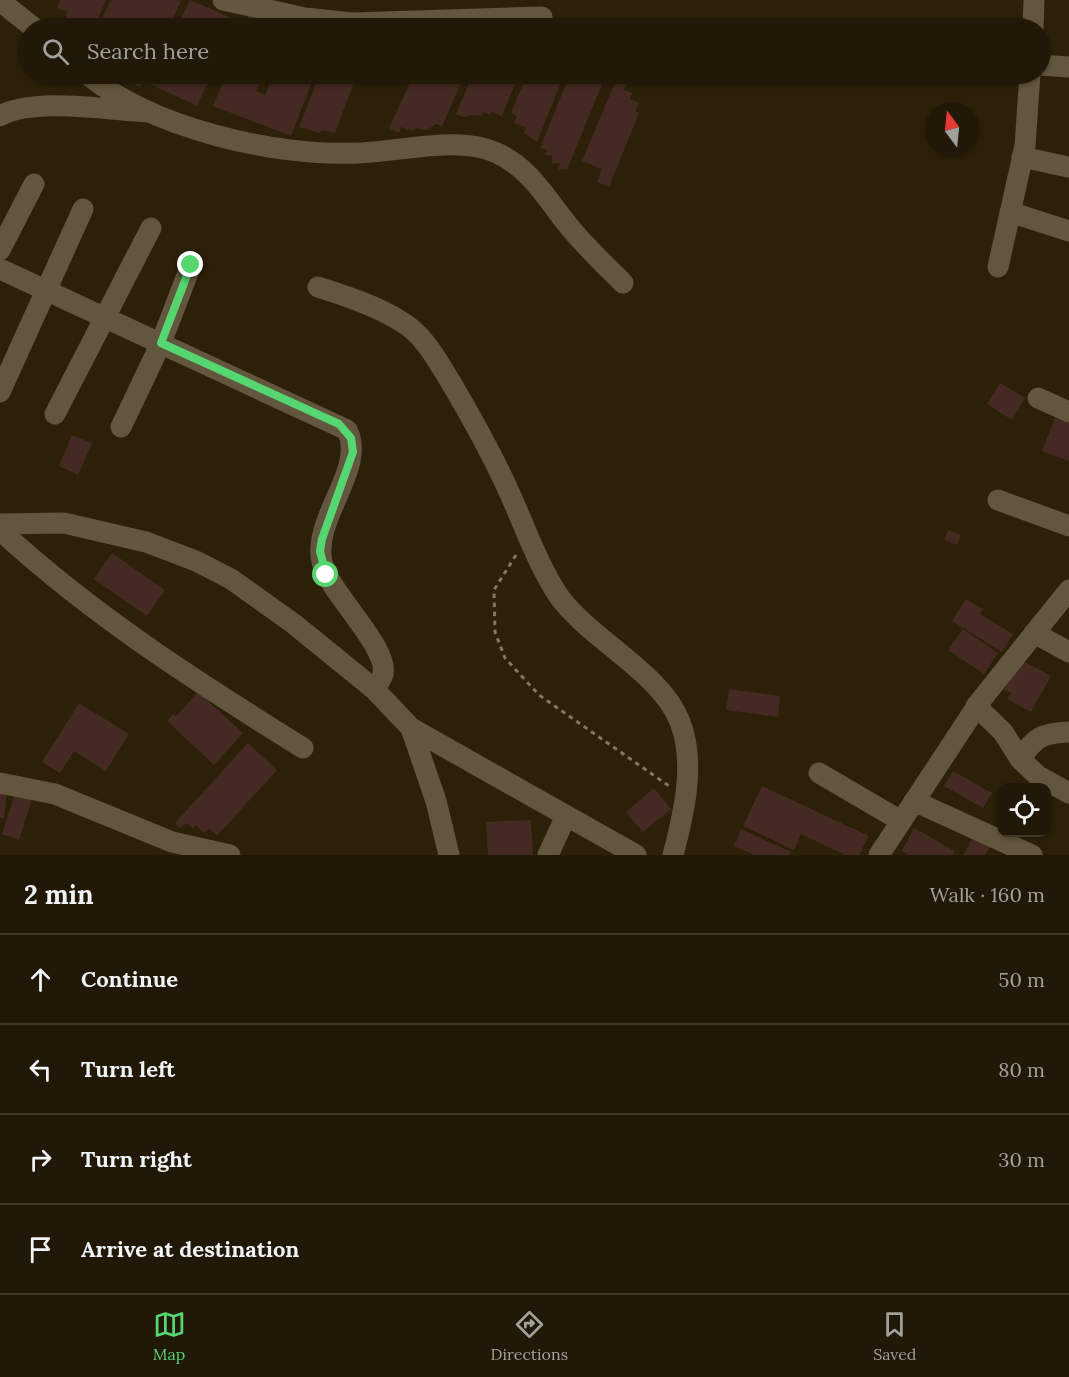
<!DOCTYPE html>
<html lang="en">
<head>
<meta charset="utf-8">
<style>
	:root { --surface:#211807; --page:#2d2515; --text:#f1f3f6; --muted:#a2a09b; --line:#3e3728; --accent:#55d671 }
	body { margin:0; font-family:Lora,serif; background:var(--page); color:var(--text) }
	.controls { position:absolute; right:18px; bottom:18px; display:grid; overflow:hidden; border-radius:12px; box-shadow:0 2px 4px #0004 }
	.controls button { width:54px; height:54px; display:grid; place-items:center; padding:0; border:0; border-bottom:2px solid var(--line); background:var(--surface); color:var(--text); font:30px sans-serif }
	.compass { position:absolute; left:925px; top:102px; width:54px; height:54px; border-radius:50%; background:var(--surface); box-shadow:0 2px 4px #0004; rotate:345deg }
	.stop { position:absolute; width:18px; height:18px; margin:-14px; border:4px solid #55d671; border-radius:50%; background:#fff }
	.stop.end { background:#55d671; border-color:#fff; box-shadow:0 2px 6px #0008 }
	.list { margin:0; padding:0; list-style:none }
	h2 { display:flex; justify-content:space-between; align-items:center; height:78px; margin:0; padding:0 24px; font-size:26px }
	h2 small { font-size:20px; font-weight:400; color:var(--muted) }
	.list li { display:grid; grid-template-columns:39px 1fr auto; gap:18px; align-items:center; box-sizing:border-box; height:90px; padding:0 24px; border-top:2px solid var(--line) }
	.list b { display:block; font-size:22px; white-space:nowrap }
	.list em { font-size:20px; font-style:normal; color:var(--muted) }
	.icon { flex:none; width:33px; height:33px; fill:none; stroke:currentColor; stroke-width:2; stroke-linecap:round; stroke-linejoin:round }
	.map { position:relative; flex:none; width:1069px; height:855px; overflow:hidden }
	.search { position:absolute; background:var(--surface); box-shadow:0 2px 4px #0004; left:18px; right:18px; top:18px; height:66px; display:flex; align-items:center; gap:15px; box-sizing:border-box; padding:0 21px; border-radius:33px; color:var(--muted); font-size:22px }
	.sheet { height:438px; background:var(--surface) }
	nav { display:flex; justify-content:space-around; align-items:center; box-sizing:border-box; height:84px; border-top:2px solid var(--line); background:var(--surface); font-size:16px; color:var(--muted) }
	nav a { display:grid; justify-items:center; gap:3px }
	nav .on { color:var(--accent) }
	.map>svg:first-child { display:block }
</style>
</head>
<body>
<div class="map">
<svg width="1069" height="855" viewBox="0 0 1069 855">
	<rect width="100%" height="100%" fill="#2c2009"/>
	<g fill="#442a23">
		<polygon points="60,0 106,0 94,28 74,28 75,24 65,20 68,12 57,8"/>
		<polygon points="111,0 177,0 181,1 168,28 97,28"/>
		<polygon points="190,0 236,20 233,28 176,28"/>
		<polygon points="248,16 282,28 243,28"/>
		<polygon points="548,20 569,28 571,23 583,28 544,28"/>
		<polygon points="112,74 147,74 140,87"/>
		<polygon points="155,74 212,74 197,106 150,84"/>
		<polygon points="226,74 263,74 256,91 265,95 273,74 315,74 291,136 213,106"/>
		<polygon points="320,74 357,74 335,133 321,130 320,133 299,127"/>
		<polygon points="414,74 465,74 442,126 436,124 427,130 416,128 413,131 401,127 399,133 389,128"/>
		<polygon points="473,74 519,74 502,116 491,112 490,115 483,112 481,116 469,115 466,118 456,114"/>
		<polygon points="527,74 564,74 537,142 524,133 526,127 514,123 517,116 511,113"/>
		<polygon points="570,74 606,74 567,170 558,169 561,163 552,163 552,156 545,155 548,150 540,148"/>
		<polygon points="617,78 627,82 623,90 632,93 630,99 639,103 635,111 639,113 609,187 597,182 602,169 582,161"/>
		<polygon points="1000,383 1025,398 1012,420 987,404"/>
		<polygon points="1055,418 1069,423 1069,461 1042,451"/>
		<polygon points="72,435 92,443 78,475 59,466"/>
		<polygon points="948,530 961,535 957,545 944,540"/>
		<polygon points="112,553 165,590 147,616 94,579"/>
		<polygon points="966,599 983,609 980,614 1013,634 1002,652 952,621"/>
		<polygon points="963,629 998,653 984,674 948,650"/>
		<polygon points="1021,660 1051,676 1031,712 1007,699 1011,693 1004,689"/>
		<polygon points="202,688 206,699 243,733 214,765 167,721 173,714 176,716"/>
		<polygon points="729,689 780,696 778,717 726,710"/>
		<polygon points="79,703 129,734 106,771 74,751 60,773 42,762"/>
		<polygon points="248,743 277,770 217,836 209,828 204,833 195,825 193,829 186,823 180,828 175,823"/>
		<polygon points="953,771 992,793 983,808 944,786"/>
		<polygon points="762,786 869,836 859,855 845,855 801,834 794,850 743,826"/>
		<polygon points="654,788 671,809 643,832 626,812"/>
		<polygon points="0,791 7,791 4,818 0,818"/>
		<polygon points="15,794 32,799 19,840 2,834"/>
		<polygon points="531,820 533,855 488,855 486,822"/>
		<polygon points="914,828 955,851 953,855 909,855 902,851"/>
		<polygon points="741,829 791,852 789,855 754,855 734,846"/>
		<polygon points="975,835 992,844 985,855 963,855"/>
	</g>
	<g fill="none" stroke-linecap="round" stroke-linejoin="round">
		<polyline stroke="#817764" stroke-width="3" stroke-dasharray="4.5 4.5" stroke-linecap="butt" points="516,555 494,590 495,632 505,658 539,695 669,786"/>
		<g stroke="#63563e" stroke-width="21">
			<polyline points="223,0 305,18 352,23 542,17"/>
			<polyline points="0,1 34,28"/>
			<polyline points="1033,28 1034,0"/>
			<polyline points="1040,65 1069,67"/>
			<path d="M87 74C151 128 275 157 358 153 400 152 459 135 497 153 532 169 549 203 572 230 588 249 606 266 623 283"/>
			<path d="M0 116C33 97 108 110 147 112"/>
			<polyline points="1022,157 1068,167"/>
			<polyline points="1010,212 1069,231"/>
			<polyline points="0,250 34,184"/>
			<polyline points="998,267 1025,146 1030,74"/>
			<path d="M0 269 347 430C367 468 312 518 322 562 329 593 389 647 383 674 382 679 377 685 374 689"/>
			<path d="M318 287C346 296 377 306 402 322 424 335 437 360 450 381 469 413 488 447 504 481 522 518 535 560 558 595 589 639 662 673 680 722 696 763 684 813 673 855"/>
			<polyline points="0,392 83,209"/>
			<polyline points="1038,398 1069,412"/>
			<polyline points="55,414 151,228"/>
			<polyline points="121,427 161,343 191,265"/>
			<polyline points="998,500 1069,526"/>
			<polyline points="0,524 64,523 146,542 196,561 231,579 294,624 374,689 411,728 436,801 449,855"/>
			<path d="M0 530C92 615 197 682 303 748"/>
			<polyline points="1034,633 1069,652"/>
			<polyline points="976,706 1003,732 1020,759 1038,776 1069,793"/>
			<polyline points="411,728 636,855"/>
			<path d="M1020 759C1036 737 1041 733 1069 732"/>
			<polyline points="819,773 901,821"/>
			<polyline points="0,783 55,794 172,842 230,855"/>
			<polyline points="914,801 1032,855"/>
			<polyline points="548,855 566,816"/>
			<polyline points="879,855 981,700 1069,590"/>
		</g>
	</g>
	<g fill="none" stroke-linecap="round" stroke-linejoin="round">
		<polyline stroke="#55d671" stroke-width="8" points="191,265 161,343 339,424 351,438 353,452 322,539 320,551 326,575"/>
	</g>
</svg>
<div class="controls">
<button><svg class="icon" aria-label="locate" viewBox="0 0 24 24"><circle cx="12" cy="12" r="6"/><path d="M12 2v4M12 18v4M2 12h4M18 12h4"/></svg></button>
</div>
<svg class="compass" viewBox="-18 -18 36 36"><path d="M0-13l5 13h-10z" fill="#e53935"/><path d="M0 13l5-13h-10z" fill="#a2a09b"/></svg>
<div class="stop" style="left:326px;top:575px"></div>
<div class="stop end" style="left:191px;top:265px"></div>
<div class="search"><svg class="icon" aria-label="search" viewBox="0 0 24 24"><circle cx="10" cy="10" r="6"/><path d="M15 15l6 6"/></svg>Search here</div>
</div>
<section class="sheet">
<h2>2 min<small>Walk · 160 m</small></h2>
<ul class="list">
<li><svg class="icon" aria-label="ahead" viewBox="0 0 24 24"><path d="M12 20V5M6 11l6-6 6 6"/></svg><div><b>Continue</b></div><em>50 m</em></li>
<li><svg class="icon" aria-label="left" viewBox="0 0 24 24"><path d="M17 20v-9H6M10 6l-5 5 5 5"/></svg><div><b>Turn left</b></div><em>80 m</em></li>
<li><svg class="icon" aria-label="right" viewBox="0 0 24 24"><path d="M7 20v-9h11M14 6l5 5-5 5"/></svg><div><b>Turn right</b></div><em>30 m</em></li>
<li><svg class="icon" aria-label="arrive" viewBox="0 0 24 24"><path d="M6 21V4h12l-3 4 3 4H6"/></svg><div><b>Arrive at destination</b></div></li>
</ul>
</section>
<nav>
<a class="on"><svg class="icon" aria-label="map" viewBox="0 0 24 24"><path d="M3 6l6-2 6 2 6-2v14l-6 2-6-2-6 2zM9 4v14M15 6v14"/></svg>Map</a>
<a><svg class="icon" aria-label="directions" viewBox="0 0 24 24"><path d="M12 3l9 9-9 9-9-9zM9 14v-3h6M13 9l2 2-2 2"/></svg>Directions</a>
<a><svg class="icon" aria-label="saved" viewBox="0 0 24 24"><path d="M7 4h10v16l-5-4-5 4z"/></svg>Saved</a>
</nav>
</body>
</html>
